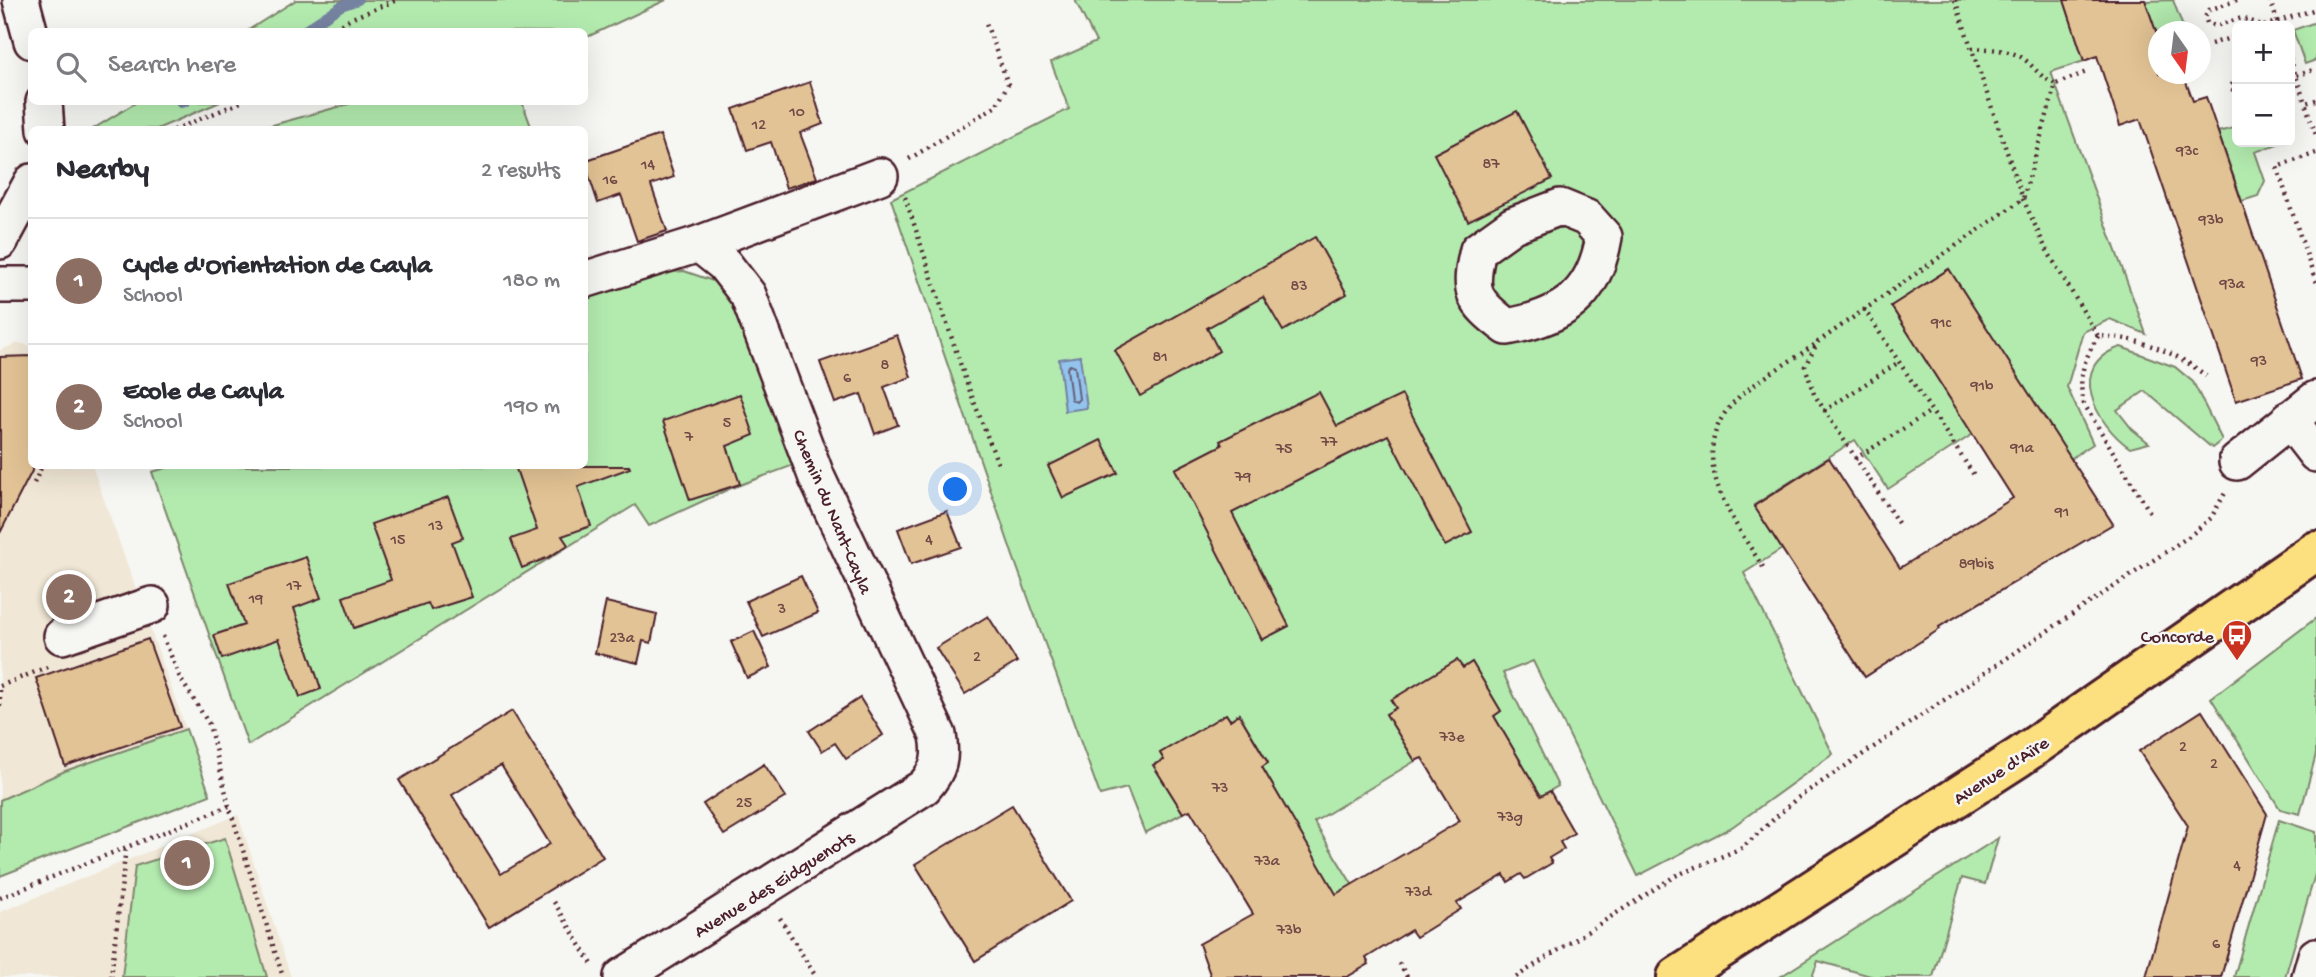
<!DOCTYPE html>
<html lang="en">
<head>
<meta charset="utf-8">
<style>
	:root { --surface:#fff; --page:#f2f2f3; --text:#2b2b33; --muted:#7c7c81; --line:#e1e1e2; --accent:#d93025 }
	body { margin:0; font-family:"Gochi Hand",sans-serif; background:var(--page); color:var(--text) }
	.controls { position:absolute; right:21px; top:21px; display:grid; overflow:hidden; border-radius:10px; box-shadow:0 7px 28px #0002 }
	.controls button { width:63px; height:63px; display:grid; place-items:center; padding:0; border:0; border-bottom:2px solid var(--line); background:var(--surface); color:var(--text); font:35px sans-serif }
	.compass { position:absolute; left:2148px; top:21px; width:63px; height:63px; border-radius:50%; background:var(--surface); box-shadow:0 7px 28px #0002; rotate:166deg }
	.you { position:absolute; left:956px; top:490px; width:24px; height:24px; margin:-18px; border:5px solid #fff; border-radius:50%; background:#1a73e8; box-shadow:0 0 0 10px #1a73e833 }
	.badge { display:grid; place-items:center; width:46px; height:46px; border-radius:50%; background:var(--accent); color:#fff; font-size:23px; font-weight:700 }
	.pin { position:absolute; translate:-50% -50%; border:4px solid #fff; box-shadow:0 2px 7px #0006 }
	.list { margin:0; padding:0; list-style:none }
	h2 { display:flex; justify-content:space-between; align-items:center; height:91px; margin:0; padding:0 28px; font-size:30px }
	h2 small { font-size:23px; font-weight:400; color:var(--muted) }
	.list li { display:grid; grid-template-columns:46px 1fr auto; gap:21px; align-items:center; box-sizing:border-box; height:126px; padding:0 28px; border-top:2px solid var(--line) }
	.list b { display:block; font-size:26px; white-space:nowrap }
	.list p { margin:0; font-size:23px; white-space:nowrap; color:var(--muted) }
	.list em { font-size:23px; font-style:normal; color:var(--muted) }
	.icon { flex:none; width:38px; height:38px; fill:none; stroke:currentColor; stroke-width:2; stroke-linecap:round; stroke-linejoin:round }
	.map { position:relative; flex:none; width:2316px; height:977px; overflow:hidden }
	.search { position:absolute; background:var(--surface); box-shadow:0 7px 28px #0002; left:28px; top:28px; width:560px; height:77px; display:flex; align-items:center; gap:18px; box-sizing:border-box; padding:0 24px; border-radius:10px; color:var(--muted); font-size:26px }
	.panel { position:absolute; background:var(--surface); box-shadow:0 7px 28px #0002; left:28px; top:126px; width:560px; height:343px; border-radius:10px }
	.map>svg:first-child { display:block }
</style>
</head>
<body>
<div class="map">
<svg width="2316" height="977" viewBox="0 0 2316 977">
	<rect width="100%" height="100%" fill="#f6f6f2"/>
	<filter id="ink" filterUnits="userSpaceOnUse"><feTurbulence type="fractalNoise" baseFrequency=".0143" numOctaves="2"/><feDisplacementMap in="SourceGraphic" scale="14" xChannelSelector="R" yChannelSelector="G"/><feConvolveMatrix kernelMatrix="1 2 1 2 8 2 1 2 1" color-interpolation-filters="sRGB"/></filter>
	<g filter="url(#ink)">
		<g fill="#f0e7d6">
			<polygon points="19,343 31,346 32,466 92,466 186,729 65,771 0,800 0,350"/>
			<polygon points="238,815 291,977 0,977 0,912"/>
		</g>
		<g fill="#b3ebaf" stroke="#7e856d" stroke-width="2">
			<polygon points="296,0 666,0 585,38 584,32 247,31"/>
			<polygon points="1075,0 2064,0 2084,61 2051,72 2146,334 2110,319 2083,332 2067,387 2093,444 2070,459 1949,269 1891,306 1973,434 1888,489 1855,440 1754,505 1782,549 1744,573 1833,754 1732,827 1638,876 1533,661 1503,673 1558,786 1541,796 1494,716 1501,711 1471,663 1463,668 1457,660 1391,700 1396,708 1386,714 1415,761 1314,822 1363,902 1346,912 1262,767 1268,762 1239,714 1230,720 1226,714 1160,753 1164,760 1154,766 1183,813 1145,833 1127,788 1100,795 1013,556 891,199 1069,109 1051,62 1096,42"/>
			<polygon points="2173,0 2183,27 2158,32 2157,36 2145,1"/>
			<polygon points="2316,22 2316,60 2305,64 2293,30"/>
			<polygon points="137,102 220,102 157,129 93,129"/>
			<polygon points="356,102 522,102 532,129 258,129"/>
			<polygon points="2237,127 2237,142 2283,142 2255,152 2265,181 2258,196 2242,201 2218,132"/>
			<polygon points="684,271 713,281 734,299 794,465 729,489 649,526 635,505 248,745 152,472 173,466 584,466 585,295 654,274"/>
			<path d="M2121 347 2175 367 2193 382 2222 440 2212 448 2145 391 2117 410 2132 429 2149 443 2130 448C2095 424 2065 364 2121 347Z"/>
			<polygon points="2316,618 2316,754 2300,814 2280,809 2211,698"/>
			<polygon points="186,729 210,795 0,876 0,800 65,771"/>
			<polygon points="2279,820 2316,832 2316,871 2285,977 2234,977"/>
			<polygon points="225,838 267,977 122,977 135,866"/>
			<polygon points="1998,838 1985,884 1962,878 1933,977 1874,977 1818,961 1812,977 1780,977"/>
		</g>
		<polygon fill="#92c4ee" stroke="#7582a0" stroke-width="2" points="1080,356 1087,408 1065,411 1059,359"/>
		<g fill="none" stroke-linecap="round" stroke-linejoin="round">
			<polygon stroke="#676179" stroke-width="2" points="1070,365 1075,367 1079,399 1076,402 1071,399 1067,368"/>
			<g stroke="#7582a0" stroke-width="10">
				<polyline points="302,32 341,6 358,0"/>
				<polyline points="181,103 185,102"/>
			</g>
		</g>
		<g fill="#e2c395" stroke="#4a1f2b" stroke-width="2" fill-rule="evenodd">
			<polygon points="2064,0 2145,0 2159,40 2159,74 2183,74 2193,101 2206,97 2302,379 2236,401 2140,119 2120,126 2097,56 2084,61"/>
			<polygon points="810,82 823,124 800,133 817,178 786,188 771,142 747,150 733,109"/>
			<polygon points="1517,111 1552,179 1468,221 1434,154"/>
			<polygon points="660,135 674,177 651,185 667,231 637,241 621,195 598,203 584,161"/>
			<polygon points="1315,237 1347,294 1283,331 1263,297 1207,328 1219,351 1140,396 1115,350"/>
			<polygon points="1949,269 2113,524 1939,627 1940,629 1865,677 1754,506 1829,458 1900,568 2013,498 1891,306"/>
			<polygon points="897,335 911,377 884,387 898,425 875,434 861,394 835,403 820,362"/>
			<polygon points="32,356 32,471 0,533 0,357"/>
			<polygon points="1319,392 1337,426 1402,395 1472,532 1445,546 1388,435 1327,465 1232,513 1289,626 1262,640 1175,469 1222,445 1220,441"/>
			<polygon points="740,394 754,435 727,446 740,484 690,500 663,421"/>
			<polygon points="1101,440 1118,473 1063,498 1048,466"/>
			<polygon points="515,466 629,466 630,468 578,487 591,526 562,536 568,545 549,557 522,568 511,539 537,530"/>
			<polygon points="448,497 463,538 452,542 472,597 431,610 428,603 354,628 343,597 391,580 371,524"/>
			<polygon points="947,511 961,547 911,564 898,529"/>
			<polygon points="306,557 321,598 294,608 321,689 300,697 279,639 222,659 214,635 244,625 229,583"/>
			<polygon points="801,576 818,613 763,637 746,601"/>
			<polygon points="606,602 657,614 651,643 643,641 638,663 595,653"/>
			<polygon points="988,616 1017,662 965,694 936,648"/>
			<polygon points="754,631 771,667 747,678 731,642"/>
			<polygon points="148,639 180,727 65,766 36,678"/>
			<polygon points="1457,660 1463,668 1472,662 1501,711 1494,716 1541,796 1550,791 1574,833 1560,842 1564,849 1549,858 1552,863 1525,879 1521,874 1508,882 1504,875 1457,903 1461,909 1416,937 1411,930 1366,958 1369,964 1347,977 1211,977 1199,944 1253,914 1190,810 1183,813 1153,765 1164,760 1160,753 1226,714 1230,720 1239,714 1268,763 1262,767 1336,894 1460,821 1422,758 1415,761 1386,714 1396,708 1391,700"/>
			<polygon points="860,698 883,735 846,759 835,743 822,751 809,731"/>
			<path d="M512 711 603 857 489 927 399 780ZM501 765 550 844 501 874 452 795Z"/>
			<polygon points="2202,711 2267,814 2221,977 2146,977 2188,826 2139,751"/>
			<polygon points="764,764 786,797 724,835 703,804"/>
			<polygon points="1012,805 1071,901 975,961 915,864"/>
		</g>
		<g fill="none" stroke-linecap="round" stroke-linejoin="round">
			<g stroke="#4a1f2b" stroke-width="40">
				<g id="minor">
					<polyline points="21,0 32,41"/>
					<polyline points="44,102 46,130"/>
					<path d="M1560 207 1587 218 1604 237C1594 296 1563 317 1507 327 1472 301 1468 292 1478 250L1513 225Z"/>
					<polyline points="0,241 32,182"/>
					<polyline points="584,280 699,244 880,176"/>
					<polyline points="0,285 32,285"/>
					<polyline points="2289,419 2316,454"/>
					<polyline points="2237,462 2316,399"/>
					<polyline points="62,636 152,605"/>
					<path d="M622 977 924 787C939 770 942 758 938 735L817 478 748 295 724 264 699 244"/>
					<polyline points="2310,977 2316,956"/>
				</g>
			</g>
			<g stroke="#4a1f2b" stroke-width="44">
				<polyline id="major" points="1677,977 2019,757 2316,551"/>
			</g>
			<g stroke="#4a1f2b" stroke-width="4.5" stroke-dasharray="2 5" stroke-linecap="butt">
				<path d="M1955 0 2023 199 2045 247 2098 336C2137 337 2177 352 2206 376"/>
				<polyline points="2237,0 2209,10 2205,17 2207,23 2215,26 2242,18 2264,26"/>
				<polyline points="2270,0 2279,26"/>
				<polyline points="2264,26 2316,9"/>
				<polyline points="330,32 352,18 397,0"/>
				<polyline points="2211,44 2237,36"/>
				<path d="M1972 48C1989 49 2006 49 2021 57 2035 66 2037 76 2056 84"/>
				<polyline points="2290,58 2305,103"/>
				<polyline points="2237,78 2230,87 2237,94"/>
				<polyline points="2290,78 2316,69"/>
				<polyline points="2316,100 2305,103 2316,135"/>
				<polyline points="174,130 241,102"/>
				<polyline points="2316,153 2277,167 2316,283"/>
				<polyline points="909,159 996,106 1008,84 986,23"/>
				<polyline points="905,197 966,381 998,464"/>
				<polyline points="1864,309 1974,475"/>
				<path d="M2098 336C2084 360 2077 377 2084 404L2151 514"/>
				<polyline points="1824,411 1899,362"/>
				<polyline points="1855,459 1931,411"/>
				<polyline points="34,483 42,466"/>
				<polyline points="1898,523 1814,394 1805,366 1818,342 2023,199 2056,84 2089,71"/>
				<path d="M1763 567C1733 520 1683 455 1734 402 1753 382 1793 360 1817 343"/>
				<polyline points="163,636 180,678 209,724 229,806 283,977"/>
				<polyline points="0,686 50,666"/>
				<polyline points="0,690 0,708"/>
				<polyline points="0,898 229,806"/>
				<polyline points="554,902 592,964"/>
				<polyline points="780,918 816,977"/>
				<polyline points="1399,963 1407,977"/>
				<polyline points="111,977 126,847"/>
				<polyline points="1516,977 1675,876 1742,848 1796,799 2191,535 2211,518 2225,493"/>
			</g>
			<use href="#minor" stroke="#f6f6f2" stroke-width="35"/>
			<use href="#major" stroke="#fce080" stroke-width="38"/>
		</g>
	</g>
	<defs>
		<g id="bus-pin" transform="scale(1.575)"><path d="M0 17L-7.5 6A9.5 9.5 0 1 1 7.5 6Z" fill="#c8321e" stroke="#f6f6f2"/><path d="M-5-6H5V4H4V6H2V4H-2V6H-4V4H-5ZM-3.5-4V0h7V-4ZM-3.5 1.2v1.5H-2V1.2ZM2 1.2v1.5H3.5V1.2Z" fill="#fff"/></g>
	</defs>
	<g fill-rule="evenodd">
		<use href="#bus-pin" x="2237" y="635"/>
	</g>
	<g text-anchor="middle" stroke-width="5" stroke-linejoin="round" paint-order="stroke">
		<g font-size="16" fill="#704846">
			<text x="797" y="116">10</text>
			<text x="759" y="129">12</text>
			<text x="2187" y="155">93c</text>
			<text x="1491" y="168">87</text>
			<text x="648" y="169">14</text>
			<text x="610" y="184">16</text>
			<text x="2211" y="224">93b</text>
			<text x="2232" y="288">93a</text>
			<text x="1299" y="290">83</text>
			<text x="1941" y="327">91c</text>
			<text x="1160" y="361">81</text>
			<text x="2259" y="365">93</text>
			<text x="885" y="369">8</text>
			<text x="847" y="382">6</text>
			<text x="1982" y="390">91b</text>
			<text x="727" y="427">5</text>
			<text x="689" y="441">7</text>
			<text x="1329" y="446">77</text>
			<text x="2022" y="452">91a</text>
			<text x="1284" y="453">75</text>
			<text x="1243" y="481">79</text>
			<text x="2062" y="516">91</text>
			<text x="436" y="530">13</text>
			<text x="398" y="544">15</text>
			<text x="929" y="544">4</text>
			<text x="1976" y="568">89bis</text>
			<text x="294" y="590">17</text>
			<text x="256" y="603">19</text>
			<text x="782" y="613">3</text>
			<text x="622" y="642">23a</text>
			<text x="977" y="661">2</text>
			<text x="1452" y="741">73e</text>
			<text x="2183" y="751">2</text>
			<text x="2214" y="768">2</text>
			<text x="1220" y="792">73</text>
			<text x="744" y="807">25</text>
			<text x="1510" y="821">73g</text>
			<text x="1267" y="865">73a</text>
			<text x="2237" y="870">4</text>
			<text x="1418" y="896">73d</text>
			<text x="1289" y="934">73b</text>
			<text x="2216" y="948">6</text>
		</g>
		<g font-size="19" fill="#4a1f2b" stroke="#f6f6f2">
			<text transform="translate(834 511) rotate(67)" y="7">Chemin du Nant-Cayla</text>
			<text transform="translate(2000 769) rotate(-33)" y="7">Avenue d'Aïre</text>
			<text transform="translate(773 883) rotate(-32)" y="7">Avenue des Eidguenots</text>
		</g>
		<g font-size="19" fill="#4a1f2b" stroke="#f6f6f2" text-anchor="end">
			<text x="2214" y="642">Concorde</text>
		</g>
	</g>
</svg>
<div class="controls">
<button>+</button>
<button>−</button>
</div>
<svg class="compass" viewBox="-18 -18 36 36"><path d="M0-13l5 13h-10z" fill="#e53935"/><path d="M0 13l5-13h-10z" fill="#7c7c81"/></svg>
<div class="you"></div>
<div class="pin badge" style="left:187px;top:863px;background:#8d6e63">1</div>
<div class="pin badge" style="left:69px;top:597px;background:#8d6e63">2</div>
<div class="search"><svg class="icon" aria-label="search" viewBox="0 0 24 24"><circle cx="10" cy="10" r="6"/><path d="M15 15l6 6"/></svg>Search here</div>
<section class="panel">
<h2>Nearby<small>2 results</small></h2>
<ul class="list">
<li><span class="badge" style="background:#8d6e63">1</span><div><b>Cycle d'Orientation de Cayla</b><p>School</p></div><em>180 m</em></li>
<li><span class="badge" style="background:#8d6e63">2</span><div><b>Ecole de Cayla</b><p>School</p></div><em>190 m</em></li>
</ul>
</section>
</div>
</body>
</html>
